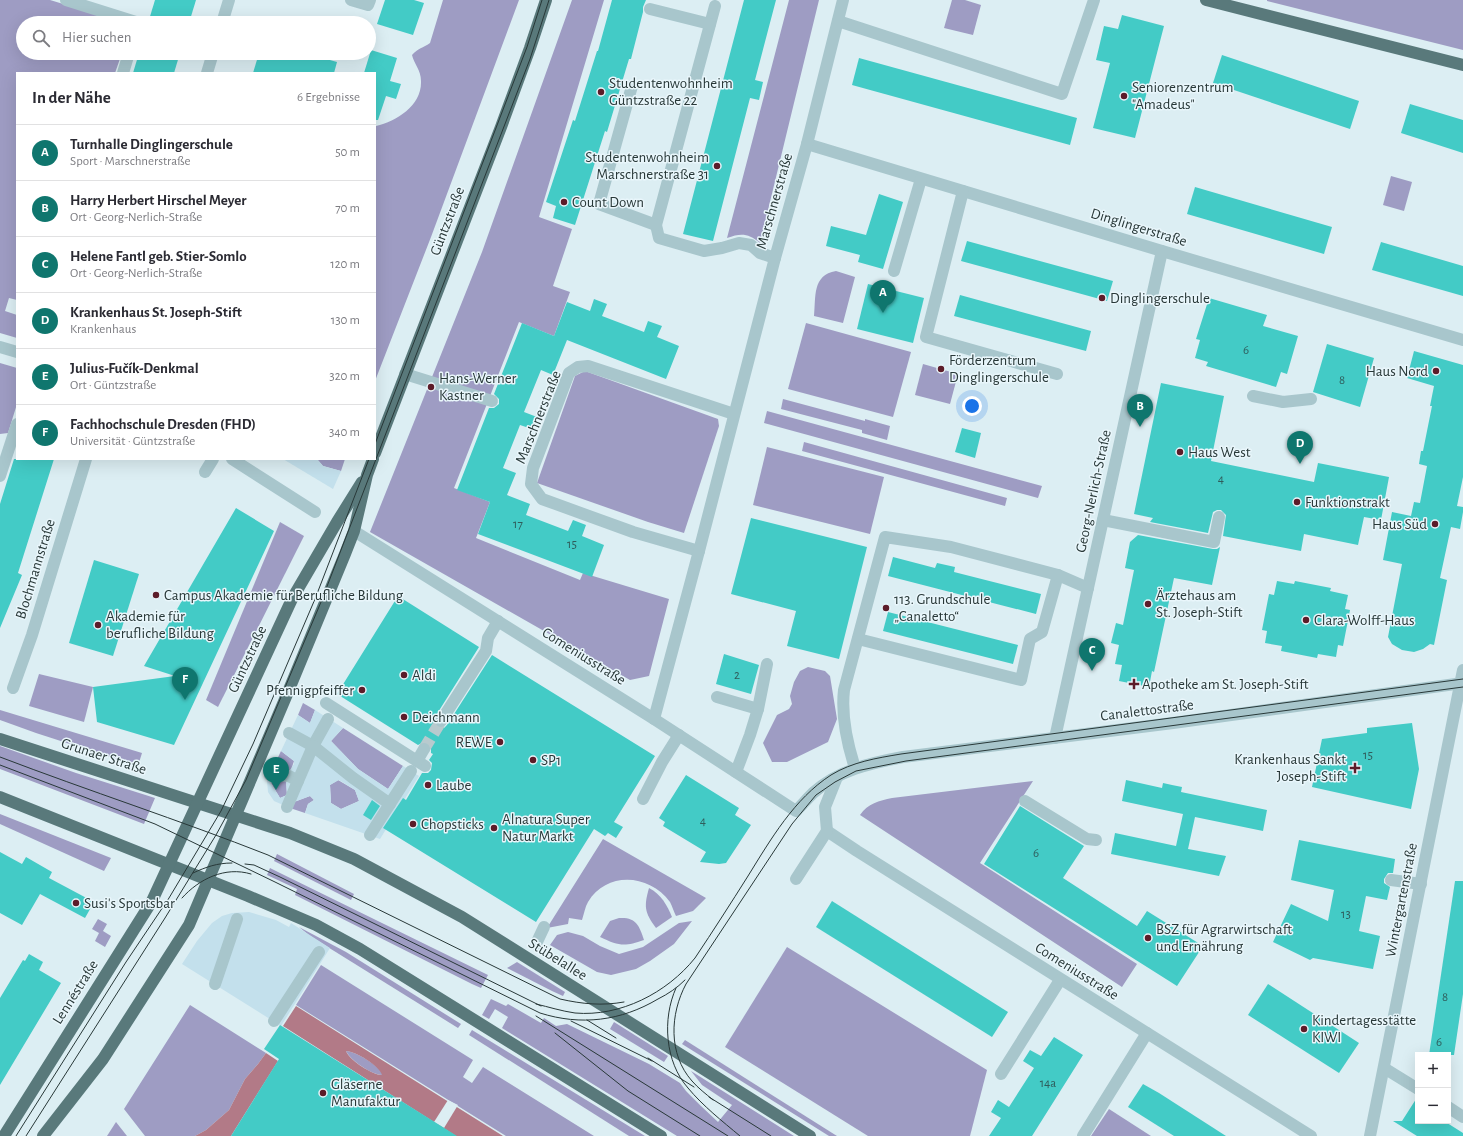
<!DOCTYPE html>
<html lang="de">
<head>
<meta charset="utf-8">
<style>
	:root { --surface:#fff; --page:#f2f2f3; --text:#2b2b33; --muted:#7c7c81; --line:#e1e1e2; --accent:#0f766e }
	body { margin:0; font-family:"Alegreya Sans",sans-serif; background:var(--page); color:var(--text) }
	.controls { position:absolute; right:12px; bottom:12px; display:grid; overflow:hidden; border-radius:0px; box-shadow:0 4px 16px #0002 }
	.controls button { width:36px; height:36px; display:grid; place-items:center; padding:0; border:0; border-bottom:1px solid var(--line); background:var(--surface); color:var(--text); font:20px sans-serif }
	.you { position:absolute; left:972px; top:406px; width:14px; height:14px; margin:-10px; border:3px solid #fff; border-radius:50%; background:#1a73e8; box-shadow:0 0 0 6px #1a73e833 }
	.badge { display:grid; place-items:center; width:26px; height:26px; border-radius:50%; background:var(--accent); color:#fff; font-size:13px; font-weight:700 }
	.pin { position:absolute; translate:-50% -33px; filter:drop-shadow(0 1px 2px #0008) }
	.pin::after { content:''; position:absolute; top:21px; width:14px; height:12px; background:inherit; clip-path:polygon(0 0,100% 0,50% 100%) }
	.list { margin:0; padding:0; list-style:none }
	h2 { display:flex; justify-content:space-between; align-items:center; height:52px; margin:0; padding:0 16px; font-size:17px }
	h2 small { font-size:13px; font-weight:400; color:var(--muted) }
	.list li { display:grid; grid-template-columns:26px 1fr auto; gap:12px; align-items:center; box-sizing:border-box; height:56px; padding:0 16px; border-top:1px solid var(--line) }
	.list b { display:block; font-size:15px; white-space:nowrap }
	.list p { margin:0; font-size:13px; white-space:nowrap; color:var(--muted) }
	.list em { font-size:13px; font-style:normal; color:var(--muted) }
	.icon { flex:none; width:22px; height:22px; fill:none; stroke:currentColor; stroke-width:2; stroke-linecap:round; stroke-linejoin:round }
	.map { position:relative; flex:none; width:1463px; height:1136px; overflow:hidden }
	.search { position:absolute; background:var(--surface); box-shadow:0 4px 16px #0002; left:16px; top:16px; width:360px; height:44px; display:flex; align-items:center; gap:10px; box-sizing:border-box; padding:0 14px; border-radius:22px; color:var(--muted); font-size:15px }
	.panel { position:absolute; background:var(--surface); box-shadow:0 4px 16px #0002; left:16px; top:72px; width:360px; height:388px; border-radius:0px }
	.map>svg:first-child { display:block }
</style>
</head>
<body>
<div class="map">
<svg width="1463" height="1136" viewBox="0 0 1463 1136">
	<rect width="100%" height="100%" fill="#dceef3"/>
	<g fill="#9e9cc3">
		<polygon points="0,0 50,0 126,23 23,23 23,53 122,53 115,73 17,73 17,300 9,298 5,311 17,315 17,338 0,333"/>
		<path d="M443 0H519L431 237 375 381V129L376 126C397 121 422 105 421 81 421 70 414 64 412 55 418 48 423 48 430 43Z"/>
		<polygon points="572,0 604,0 539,217 572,229 553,286 570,292 554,336 519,322 454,488 490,502 476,538 580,580 583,573 669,599 649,676 630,680 370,532 482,252"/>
		<path d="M789 0H819L760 243C748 233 741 233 727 238Z"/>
		<polygon points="952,0 965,0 981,5 973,35 944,28"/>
		<polygon points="1267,0 1463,0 1463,50 1267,1"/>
		<polygon points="1391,176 1412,182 1404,211 1383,205"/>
		<path d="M836 271 855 277 843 323 814 316C816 297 812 275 836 271Z"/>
		<polygon points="806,323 911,352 893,417 788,389"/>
		<polygon points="0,363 17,368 17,404 8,433 0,434"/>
		<polygon points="923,364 958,374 950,404 915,395"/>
		<polygon points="585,371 718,419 719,426 684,533 648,522 537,483 575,376"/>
		<polygon points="783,399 865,421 865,419 890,426 887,440 862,433 862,430 781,409"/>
		<polygon points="767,411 1042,486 1038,498 764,423"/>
		<polygon points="804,442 1007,498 1005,506 802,451"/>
		<polygon points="767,447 884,477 870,534 753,505"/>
		<polygon points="317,459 345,459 341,471 323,466"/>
		<polygon points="280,522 304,536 218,707 206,700"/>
		<polygon points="808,667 825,671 830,676 837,719 828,742 787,762 772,762 763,743 777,715 789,709 792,704 790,696 794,682 800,671"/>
		<polygon points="39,674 93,687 84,722 29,706"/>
		<polygon points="303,703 315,710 310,723 298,715"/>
		<polygon points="0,710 142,753 138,766 36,733 0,720"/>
		<polygon points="343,728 403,766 388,789 358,769 331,741"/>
		<polygon points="0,746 76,773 155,798 144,824 0,769"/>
		<polygon points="281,751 294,761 291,770 281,772 273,768"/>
		<polygon points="278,779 286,781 287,795 280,798 271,783"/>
		<polygon points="338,780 355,790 359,801 341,809 331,803 330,785"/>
		<path d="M1033 781 980 863 1137 964 1122 987 860 815C868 803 879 801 892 798Z"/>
		<polygon points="310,796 314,800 308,804 305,813 290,808 294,802"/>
		<polygon points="0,814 111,858 104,871 0,824"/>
		<path d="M603 839 706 898 693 911 676 916C674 912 672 906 670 902 649 874 607 871 588 902 585 907 584 914 582 920L569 918 568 924 547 928Z"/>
		<polygon points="277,854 354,894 351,900 274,861"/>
		<polygon points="270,868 280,873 488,975 481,988 472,984 295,895 297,889 267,875"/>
		<path d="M649 888C661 894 667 905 672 917L656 928C644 912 644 906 649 888Z"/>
		<path d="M619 918C636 917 639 925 644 940 624 947 619 946 600 937L610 921Z"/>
		<polygon points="98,919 107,924 103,931 111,936 105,947 95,941 99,933 92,929"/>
		<polygon points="692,921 674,944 650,961 636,969 611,975 597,972 550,945 557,935 568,932 583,936 600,946 619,954 643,947 679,923"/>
		<polygon points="299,927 346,952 461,1024 458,1028 310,936"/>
		<polygon points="787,947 987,1070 970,1136 868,1136 725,1047"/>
		<polygon points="517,962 565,992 563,996 552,991 507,968"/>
		<polygon points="321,965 473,1060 463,1077 472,1083 483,1067 594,1136 506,1136 296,1005"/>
		<polygon points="491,999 506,1006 508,1004 541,1023 544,1018 556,1026 567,1024 649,1064 680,1083 686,1091 701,1106 718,1122 732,1105 702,1085 691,1071 794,1136 677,1136 502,1028 508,1017 495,1009 489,1019 482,1015"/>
		<polygon points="190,1005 266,1053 258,1064 245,1079 229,1110 206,1130 195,1136 145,1136 124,1109"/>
		<polygon points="614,1022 668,1056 664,1062 610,1029"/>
		<polygon points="472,1030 645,1136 629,1136 469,1035"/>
		<polygon points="685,1040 837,1136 829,1136 682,1044"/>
		<path d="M346 1051C355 1051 380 1066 383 1075 373 1076 350 1060 346 1051Z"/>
		<polygon points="1109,1109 1151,1136 1091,1136"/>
		<polygon points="116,1122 127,1136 107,1136"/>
	</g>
	<g fill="#c3e0ec" fill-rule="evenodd">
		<polygon points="283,459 317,459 323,466 341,471 333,489"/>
		<path d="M315 710 343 728 331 741 358 769 388 789 403 766 419 776 380 839 305 813 308 804 314 800 310 796 294 802 290 808 274 801 268 792 267 781 273 768 281 772 290 770 294 764V761L281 751 298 715 310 723ZM278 779 286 781 287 795 280 798 271 783ZM339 780 355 790 359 801 341 809 331 803 330 785Z"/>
		<polygon points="249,912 276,920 289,927 291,923 330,948 281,1026 182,964 197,941 212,923 222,916 232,913"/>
	</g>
	<g fill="#b27a87" fill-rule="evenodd">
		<path d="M296 1006 503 1136H456L283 1026ZM346 1051C355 1051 380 1066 382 1075 373 1075 350 1061 346 1051Z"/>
		<polygon points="266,1053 278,1061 231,1136 195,1136 206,1130 229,1110 245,1079 258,1064"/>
	</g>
	<polygon fill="#dceef3" points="448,1100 458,1105 444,1128 434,1122"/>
	<g fill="#43cbc6">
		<polygon points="155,0 196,0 189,23 148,23"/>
		<polygon points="385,0 414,0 424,3 413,35 377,24"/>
		<polygon points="612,0 646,0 643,7 643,12 631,59 629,59 607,132 605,131 575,225 553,218 556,206 546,202 573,120 575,121 597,51 598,51"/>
		<polygon points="744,0 776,0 755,80 763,82 759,100 750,98 713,241 683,234"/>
		<polygon points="1122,15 1164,26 1135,138 1093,128 1110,63 1096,60 1104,26 1118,29"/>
		<polygon points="371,50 397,58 390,81 401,84 396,99 386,96 378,120 375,120 375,73 364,73"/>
		<polygon points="139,53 180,53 174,73 133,73"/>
		<polygon points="259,53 305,53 337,62 334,73 253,73"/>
		<polygon points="1222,55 1359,101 1350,129 1213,83"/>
		<polygon points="859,58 1077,118 1070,145 852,85"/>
		<polygon points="1410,104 1463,120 1463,153 1401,133"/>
		<polygon points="1195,187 1332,227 1324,254 1187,214"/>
		<polygon points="879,194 903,202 883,269 858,262 860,255 826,246 831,226 866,235"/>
		<polygon points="967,241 1113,281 1107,301 961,261"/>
		<polygon points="1381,242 1463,266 1463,296 1372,270"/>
		<polygon points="868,284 924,298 913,343 857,329"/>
		<polygon points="960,295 1091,331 1086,351 954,316"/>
		<polygon points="1209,298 1267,315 1263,326 1298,336 1287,374 1281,372 1276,387 1206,366 1208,362 1195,358 1200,340 1196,339"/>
		<polygon points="594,299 607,304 602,316 644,332 648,321 662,326 657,337 679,346 666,379 567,340 553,375 541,370 524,412 537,417 532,429 520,425 503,468 516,473 507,495 530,504 526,515 568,531 573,520 586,525 582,536 604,545 592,577 478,534 490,502 457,490 489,408 494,408 499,404 499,399 494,394 522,323 554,336 567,302 590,311"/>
		<polygon points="1327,344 1374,358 1360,407 1313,392"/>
		<polygon points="1414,351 1463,365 1463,477 1457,506 1463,507 1463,512 1460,529 1451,527 1440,578 1447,580 1434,645 1430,644 1423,649 1414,652 1402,650 1392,644 1388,637 1402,564 1383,560 1392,512 1411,516 1414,502 1420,503 1427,466 1419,464 1421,451 1423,451 1432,406 1430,406 1434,386 1407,378"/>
		<polygon points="1161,383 1224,396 1211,461 1314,482 1318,463 1389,477 1381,520 1364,517 1358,545 1304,534 1301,551 1223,536 1226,515 1221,510 1217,510 1213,512 1208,533 1150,522 1153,518 1134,514"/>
		<polygon points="962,428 981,433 975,458 955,452"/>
		<polygon points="14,459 54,459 18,573 22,575 0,628 0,504"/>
		<polygon points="236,508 274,531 174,745 97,722 93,687 175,676 144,666"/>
		<polygon points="751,518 867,547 839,659 787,646 796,611 731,594"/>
		<polygon points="1138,535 1213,549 1217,549 1220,547 1212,585 1174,578 1154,672 1152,671 1149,687 1119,681 1122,665 1115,664 1119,645 1111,643 1116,623 1123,625 1134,570 1125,568 1130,542"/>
		<polygon points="893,557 935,568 937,563 955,567 954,572 1041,594 1036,614 888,576"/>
		<polygon points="94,560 139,574 113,656 69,643"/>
		<polygon points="1277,581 1294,584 1295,581 1331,588 1330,591 1348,595 1345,609 1350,610 1343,646 1338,645 1336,657 1318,654 1317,658 1281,651 1282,646 1265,643 1267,631 1262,630 1269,594 1274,595"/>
		<polygon points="398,596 479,647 435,717 434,724 437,727 444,728 447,725 492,655 655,756 614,822 623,827 616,838 608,833 605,836 594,829 536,922 383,828 403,798 406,800 422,773 428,773 431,770 432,763 429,760 433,754 431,753 431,746 424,742 418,745 337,694"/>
		<polygon points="888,612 1018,645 1013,664 883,631"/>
		<polygon points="724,654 759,665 751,694 716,684"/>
		<polygon points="1412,723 1419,769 1411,809 1312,787 1322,739 1367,733 1367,728"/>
		<polygon points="686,775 739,808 735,815 751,825 726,863 719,864 700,862 706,852 663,826 665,822 659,818"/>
		<polygon points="1126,780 1162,788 1163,783 1172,785 1182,787 1181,792 1267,810 1263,831 1195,817 1188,849 1226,856 1219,876 1111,854 1115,833 1176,846 1183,814 1122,801"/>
		<polygon points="372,800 380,806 371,820 363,815"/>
		<polygon points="1020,806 1084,846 1063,878 1137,926 1147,911 1203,946 1177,986 984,864"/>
		<polygon points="1299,840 1395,859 1393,873 1388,873 1384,879 1384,883 1390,887 1387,900 1366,896 1359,931 1380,936 1373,969 1313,958 1310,960 1273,942 1291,904 1328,921 1334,890 1291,880"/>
		<polygon points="0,852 22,864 26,857 52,872 49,878 94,902 85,918 40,894 22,925 0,913"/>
		<polygon points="1455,881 1463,881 1463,994 1454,1055 1429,1055"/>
		<polygon points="832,901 1008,1012 992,1037 816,927"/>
		<polygon points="29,954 43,962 39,970 61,983 0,1085 0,998 23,960 25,961"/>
		<polygon points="1268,984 1359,1043 1339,1073 1248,1015"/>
		<polygon points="280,1025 457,1136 231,1136 279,1059 264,1049"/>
		<polygon points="1054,1037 1083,1055 1032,1136 989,1136 1001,1118 991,1112 998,1100 1009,1107 1034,1068 1023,1061 1030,1050 1041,1056"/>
		<polygon points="1143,1084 1159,1093 1226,1136 1174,1136 1128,1107"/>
		<polygon points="1418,1096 1418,1121 1444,1121 1463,1133 1463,1136 1417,1136 1393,1121 1402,1121"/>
	</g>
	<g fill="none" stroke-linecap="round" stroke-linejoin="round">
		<polyline stroke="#b8cace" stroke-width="12" stroke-dasharray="12 6" stroke-linecap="butt" points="424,749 441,721"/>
		<g stroke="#a8c6cc" stroke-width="12">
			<polyline points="66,0 139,23"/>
			<polyline points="351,0 368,5 370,0"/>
			<polyline points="715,6 656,225 659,238 704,251 722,248 739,243 751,245 760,253 775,258"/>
			<polyline points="650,9 710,24"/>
			<polyline points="838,21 1062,94 1094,0"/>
			<polyline points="222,23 229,0"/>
			<polyline points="123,73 129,53"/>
			<polyline points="207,73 213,53"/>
			<polyline points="632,86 599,204 656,225"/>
			<polyline points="807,144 1162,251 1463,340"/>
			<polyline points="963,191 926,337 1057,374"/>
			<polyline points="894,271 921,179"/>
			<polyline points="0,347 17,352"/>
			<polyline points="405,374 492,401"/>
			<polyline points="1253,396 1283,402 1311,399"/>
			<polyline points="232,459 315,512"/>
			<polyline points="205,472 213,459"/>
			<polyline points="0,476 17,424"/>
			<polyline points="1103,520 1214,542 1219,517"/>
			<path d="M354 531 654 719 796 811C802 805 807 799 813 793 838 770 871 763 903 757L1173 723 1463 683"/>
			<polyline points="699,551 633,532 542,499 531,484 533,468 569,373 578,367 588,366 734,414"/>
			<polyline points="858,639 1021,680 1030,639 1042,632 1058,575"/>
			<polyline points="13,688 32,635 86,459"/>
			<polyline points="717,697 758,709"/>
			<polyline points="326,703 425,766"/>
			<polyline points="654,719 699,551 775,258 807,144 843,0"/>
			<polyline points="441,721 486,651 488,638 498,621"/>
			<polyline points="289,733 313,746 328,719"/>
			<polyline points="1055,738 1162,251"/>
			<polyline points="417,761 424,749"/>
			<path d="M855 768C847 743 841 716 844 690L885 537 951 547 1058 575 1088 588"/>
			<polyline points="736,772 750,735 758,709 767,664"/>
			<polyline points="270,775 289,776 298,781 287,807"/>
			<polyline points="298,781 313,746 353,778 390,804"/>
			<polyline points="643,799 662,762 679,735"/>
			<polyline points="1025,801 1087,839 1096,840"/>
			<polyline points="827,831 857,851 1311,1136"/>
			<polyline points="827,831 825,807 837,777"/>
			<polyline points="370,835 411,771"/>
			<polyline points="796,879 827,831"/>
			<polyline points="1391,880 1421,884"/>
			<polyline points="536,944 544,927"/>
			<polyline points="215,984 237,919"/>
			<polyline points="274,1021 319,952"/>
			<polyline points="1384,1068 1418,1089"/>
			<polyline points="1001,1074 1060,980"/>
			<polyline points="1448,1107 1463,1117"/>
			<polyline points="1083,1136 1147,1033"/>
			<polyline points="1370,1136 1463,670"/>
		</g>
		<g stroke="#59797b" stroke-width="12">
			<polyline points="1206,0 1463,65"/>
			<polyline points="375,453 501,127 530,48 546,0"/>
			<polyline points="0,739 290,833 354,859 462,917 810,1136"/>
			<polyline points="0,797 248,896 316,925 360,949 661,1136"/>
			<polyline points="4,1136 152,901 292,599 337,522 362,482"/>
			<polyline points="43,1136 103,1059 189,925 288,692 345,554 354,531 367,475 373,459"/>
		</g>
		<g stroke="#283838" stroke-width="1">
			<polyline points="375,444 527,47 542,0"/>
			<path d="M0 757C89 791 179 820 268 855L560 999C582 1004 602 1006 624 1002"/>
			<path d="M0 765 155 824 275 882 540 1013C581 1026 621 1021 658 999 668 994 677 988 685 980"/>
			<polyline points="245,864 254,865 280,877 541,1006"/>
			<path d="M193 873C206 867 217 863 232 863"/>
			<path d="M182 898C199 879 225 866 251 874"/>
			<path d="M676 988C662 1019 665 1062 688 1088 703 1106 722 1121 740 1136"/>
			<path d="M536 1004C549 1007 561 1011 575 1013 620 1017 667 993 695 958 713 931 731 903 748 876 771 839 794 799 831 775 852 762 877 758 901 754L1463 679"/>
			<polyline points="536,1016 728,1136"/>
			<polyline points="587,1020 616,1038"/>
			<polyline points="571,1021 652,1061"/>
			<polyline points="555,1033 628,1091 700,1136"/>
			<polyline points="648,1058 694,1087"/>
			<polyline points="709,1097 771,1136"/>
			<path d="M713 1100C706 1094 698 1088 692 1081 668 1054 670 1014 686 984L792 824 816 795 835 782 856 771 906 761 1463 687"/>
			<polyline points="16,1136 126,962 169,898 221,811 253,744 315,599 369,459"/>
			<polyline points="26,1136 165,918 216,835 246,780 321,602 530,59 549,0"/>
		</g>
	</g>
	<g fill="#5c1c29" stroke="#e9f6fb" stroke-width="1.5">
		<circle cx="601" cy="92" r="4"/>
		<circle cx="1124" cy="96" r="4"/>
		<circle cx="717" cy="166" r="4"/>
		<circle cx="564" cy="202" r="4"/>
		<circle cx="1102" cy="298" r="4"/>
		<circle cx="941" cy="369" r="4"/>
		<circle cx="1436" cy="371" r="4"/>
		<circle cx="431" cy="387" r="4"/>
		<circle cx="1180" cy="452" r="4"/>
		<circle cx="1297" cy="502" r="4"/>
		<circle cx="1435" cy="524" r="4"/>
		<circle cx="156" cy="595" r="4"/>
		<circle cx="1148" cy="604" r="4"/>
		<circle cx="886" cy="608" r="4"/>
		<circle cx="1306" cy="620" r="4"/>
		<circle cx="98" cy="625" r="4"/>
		<circle cx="404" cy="675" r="4"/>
		<path d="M1132 678h4v4h4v4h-4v4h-4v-4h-4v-4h4z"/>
		<circle cx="362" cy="690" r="4"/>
		<circle cx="404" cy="717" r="4"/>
		<circle cx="500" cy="742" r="4"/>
		<circle cx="533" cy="760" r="4"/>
		<path d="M1353 762h4v4h4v4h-4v4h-4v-4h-4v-4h4z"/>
		<circle cx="428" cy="785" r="4"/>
		<circle cx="413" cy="824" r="4"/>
		<circle cx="494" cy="828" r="4"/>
		<circle cx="76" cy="903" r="4"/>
		<circle cx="1148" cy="938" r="4"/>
		<circle cx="1304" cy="1029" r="4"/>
		<circle cx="323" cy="1093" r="4"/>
	</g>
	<g text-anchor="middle" stroke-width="3" stroke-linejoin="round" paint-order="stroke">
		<g font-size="13" fill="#2f5d5c">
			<text x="1246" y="354">6</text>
			<text x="1342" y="384">8</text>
			<text x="1221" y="483">4</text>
			<text x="518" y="528">17</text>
			<text x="572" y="548">15</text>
			<text x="737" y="679">2</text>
			<text x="1368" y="759">15</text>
			<text x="703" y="825">4</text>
			<text x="1036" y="857">6</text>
			<text x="1346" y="918">13</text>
			<text x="1445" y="1001">8</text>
			<text x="1439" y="1046">6</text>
			<text x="1048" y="1087">14a</text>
		</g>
		<g font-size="15" fill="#283838" stroke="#e9f6fb" text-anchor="start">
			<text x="609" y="88">Studentenwohnheim<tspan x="609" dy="17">Güntzstraße 22</tspan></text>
			<text x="1132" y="92">Seniorenzentrum<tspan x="1132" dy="17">"Amadeus"</tspan></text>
			<text x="709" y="162" text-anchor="end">Studentenwohnheim<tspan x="709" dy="17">Marschnerstraße 31</tspan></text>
			<text x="572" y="207">Count Down</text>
			<text x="1110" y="303">Dinglingerschule</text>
			<text x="949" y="365">Förderzentrum<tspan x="949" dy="17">Dinglingerschule</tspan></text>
			<text x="1428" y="376" text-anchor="end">Haus Nord</text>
			<text x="439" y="383">Hans-Werner<tspan x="439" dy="17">Kastner</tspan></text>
			<text x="1188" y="457">Haus West</text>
			<text x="1305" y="507">Funktionstrakt</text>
			<text x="1427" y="529" text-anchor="end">Haus Süd</text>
			<text x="164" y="600">Campus Akademie für Berufliche Bildung</text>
			<text x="1156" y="600">Ärztehaus am<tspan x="1156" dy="17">St. Joseph-Stift</tspan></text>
			<text x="894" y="604">113. Grundschule<tspan x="894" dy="17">„Canaletto“</tspan></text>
			<text x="106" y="621">Akademie für<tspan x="106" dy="17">berufliche Bildung</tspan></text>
			<text x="1314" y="625">Clara-Wolff-Haus</text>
			<text x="412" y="680">Aldi</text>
			<text x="1142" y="689">Apotheke am St. Joseph-Stift</text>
			<text x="354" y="695" text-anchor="end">Pfennigpfeiffer</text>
			<text x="412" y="722">Deichmann</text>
			<text x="492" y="747" text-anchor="end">REWE</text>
			<text x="1346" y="764" text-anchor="end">Krankenhaus Sankt<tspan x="1346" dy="17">Joseph-Stift</tspan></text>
			<text x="541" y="765">SP1</text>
			<text x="436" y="790">Laube</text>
			<text x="502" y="824">Alnatura Super<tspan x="502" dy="17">Natur Markt</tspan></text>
			<text x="421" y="829">Chopsticks</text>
			<text x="84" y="908">Susi's Sportsbar</text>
			<text x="1156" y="934">BSZ für Agrarwirtschaft<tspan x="1156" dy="17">und Ernährung</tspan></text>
			<text x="1312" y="1025">Kindertagesstätte<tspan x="1312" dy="17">KIWI</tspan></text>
			<text x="331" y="1089">Gläserne<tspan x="331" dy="17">Manufaktur</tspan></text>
		</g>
		<g font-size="15" fill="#283838" stroke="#e9f6fb">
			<text transform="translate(774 201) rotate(-74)" y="5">Marschnerstraße</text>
			<text transform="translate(447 221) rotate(-69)" y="5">Güntzstraße</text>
			<text transform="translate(1139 227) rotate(17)" y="5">Dinglingerstraße</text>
			<text transform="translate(538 417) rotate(-68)" y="5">Marschnerstraße</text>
			<text transform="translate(1093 491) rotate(-78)" y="5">Georg-Nerlich-Straße</text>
			<text transform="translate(35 569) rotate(-73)" y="5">Blochmannstraße</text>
			<text transform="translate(584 656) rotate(32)" y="5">Comeniusstraße</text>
			<text transform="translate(247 659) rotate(-65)" y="5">Güntzstraße</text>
			<text transform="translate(1147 710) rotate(-7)" y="5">Canalettostraße</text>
			<text transform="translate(104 756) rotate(18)" y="5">Grunaer Straße</text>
			<text transform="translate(1401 900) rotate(-79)" y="5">Wintergartenstraße</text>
			<text transform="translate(558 959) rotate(32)" y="5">Stübelallee</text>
			<text transform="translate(1077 971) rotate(32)" y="5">Comeniusstraße</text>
			<text transform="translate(75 992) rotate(-58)" y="5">Lennéstraße</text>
		</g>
	</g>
</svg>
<div class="controls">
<button>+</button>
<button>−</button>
</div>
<div class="you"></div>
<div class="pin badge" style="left:883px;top:313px">A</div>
<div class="pin badge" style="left:1140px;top:427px">B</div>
<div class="pin badge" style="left:1092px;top:671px">C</div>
<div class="pin badge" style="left:1300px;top:464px">D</div>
<div class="pin badge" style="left:276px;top:790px">E</div>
<div class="pin badge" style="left:185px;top:700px">F</div>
<div class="search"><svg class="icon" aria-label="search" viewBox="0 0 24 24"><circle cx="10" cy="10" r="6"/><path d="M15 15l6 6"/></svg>Hier suchen</div>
<section class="panel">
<h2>In der Nähe<small>6 Ergebnisse</small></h2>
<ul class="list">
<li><span class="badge">A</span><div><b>Turnhalle Dinglingerschule</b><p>Sport · Marschnerstraße</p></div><em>50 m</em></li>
<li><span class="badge">B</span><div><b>Harry Herbert Hirschel Meyer</b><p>Ort · Georg-Nerlich-Straße</p></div><em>70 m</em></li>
<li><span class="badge">C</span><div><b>Helene Fantl geb. Stier-Somlo</b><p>Ort · Georg-Nerlich-Straße</p></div><em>120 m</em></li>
<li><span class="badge">D</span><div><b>Krankenhaus St. Joseph-Stift</b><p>Krankenhaus</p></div><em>130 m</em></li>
<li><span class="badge">E</span><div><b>Julius-Fučík-Denkmal</b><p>Ort · Güntzstraße</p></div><em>320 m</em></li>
<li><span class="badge">F</span><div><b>Fachhochschule Dresden (FHD)</b><p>Universität · Güntzstraße</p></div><em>340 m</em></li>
</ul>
</section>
</div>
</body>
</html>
